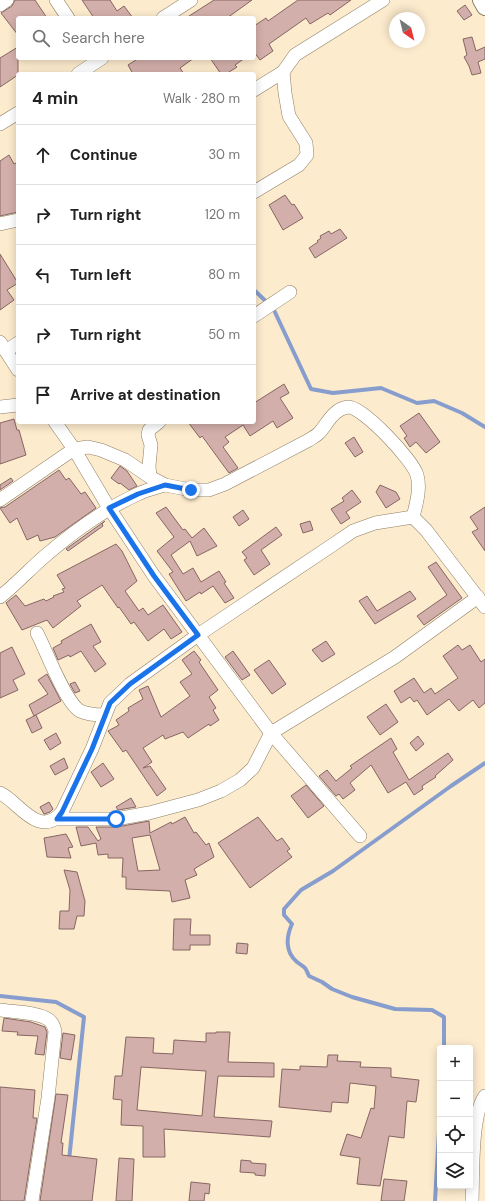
<!DOCTYPE html>
<html lang="en">
<head>
<meta charset="utf-8">
<style>
	:root { --surface:#fff; --page:#f2f2f2; --text:#222; --muted:#767676; --line:#e0e0e0 }
	body { margin:0; font-family:"DM Sans",sans-serif; background:var(--page); color:var(--text) }
	.controls { position:absolute; right:12px; bottom:12px; display:grid; overflow:hidden; border-radius:4px; box-shadow:0 2px 10px #0003 }
	.controls button { width:36px; height:36px; display:grid; place-items:center; padding:0; border:0; border-bottom:1px solid var(--line); background:var(--surface); color:var(--text); font:20px sans-serif }
	.compass { position:absolute; left:389px; top:12px; width:36px; height:36px; border-radius:50%; background:var(--surface); box-shadow:0 2px 10px #0003; rotate:145deg }
	.stop { position:absolute; width:12px; height:12px; margin:-9px; border:3px solid #1a73e8; border-radius:50%; background:#fff }
	.stop.end { background:#1a73e8; border-color:#fff; box-shadow:0 1px 4px #0008 }
	.list { margin:0; padding:0; list-style:none }
	h2 { display:flex; justify-content:space-between; align-items:center; height:52px; margin:0; padding:0 16px; font-size:17px }
	h2 small { font-size:13px; font-weight:400; color:var(--muted) }
	.list li { display:grid; grid-template-columns:26px 1fr auto; gap:12px; align-items:center; box-sizing:border-box; height:60px; padding:0 16px; border-top:1px solid var(--line) }
	.list b { display:block; font-size:15px; white-space:nowrap }
	.list em { font-size:13px; font-style:normal; color:var(--muted) }
	.icon { flex:none; width:22px; height:22px; fill:none; stroke:currentColor; stroke-width:2; stroke-linecap:round; stroke-linejoin:round }
	.map { position:relative; flex:none; width:485px; height:1201px; overflow:hidden }
	.search { position:absolute; background:var(--surface); box-shadow:0 2px 10px #0003; left:16px; top:16px; width:240px; height:44px; display:flex; align-items:center; gap:10px; box-sizing:border-box; padding:0 14px; border-radius:4px; color:var(--muted); font-size:15px }
	.panel { position:absolute; background:var(--surface); box-shadow:0 2px 10px #0003; left:16px; top:72px; width:240px; height:352px; border-radius:4px }
	.map>svg:first-child { display:block }
</style>
</head>
<body>
<div class="map">
<svg width="485" height="1201" viewBox="0 0 485 1201">
	<rect width="100%" height="100%" fill="#fcebcd"/>
	<g fill="none" stroke-linecap="round" stroke-linejoin="round">
		<g stroke="#879dcd" stroke-width="4">
			<polyline points="254,290 273,308 311,389 333,393 381,388 417,403 434,401 462,413 485,427"/>
			<polyline points="0,996 56,1002 84,1017 69,1160"/>
			<path d="M444 1048V1017L432 1010 395 1009 352 997 332 989 322 982 309 976C304 965 306 969 297 962 285 952 286 937 292 924L284 915V909L301 890 333 871 451 786 485 763"/>
			<polyline points="435,1201 440,1114"/>
		</g>
	</g>
	<g fill="#d3afab" stroke="#876663" fill-rule="evenodd">
		<polygon points="15,0 35,0 47,18 18,18 18,35 1,13 12,6"/>
		<polygon points="82,0 110,0 117,11 124,6 133,18 94,18"/>
		<polygon points="214,0 252,0 227,18 186,18"/>
		<polygon points="298,0 351,0 330,15 328,13 310,24 306,18 269,44 273,51 260,60 254,52 254,26 266,18 268,21"/>
		<polygon points="465,5 472,15 464,20 457,11"/>
		<polygon points="472,37 476,51 485,47 485,59 478,62 481,73 472,75 469,66 464,57 467,55 463,39"/>
		<polygon points="18,47 18,75 0,87 0,58"/>
		<polygon points="139,58 194,58 180,68 184,74 133,74 128,65"/>
		<polygon points="210,58 245,58 235,65 237,67 226,74 221,74"/>
		<polygon points="9,155 14,164 18,162 18,212 0,216 0,161"/>
		<polygon points="285,195 292,205 294,204 303,218 283,230 269,205"/>
		<polygon points="340,229 347,238 315,258 309,248 318,242 317,241 321,238 320,236 329,231 331,234"/>
		<polygon points="0,254 18,283 7,290 14,300 0,310"/>
		<polygon points="284,384 289,393 280,398 293,418 277,428 273,421 250,436 243,425 225,437 229,442 223,447 238,468 229,473 202,436 200,438 188,422 254,422 254,403"/>
		<polygon points="419,413 440,442 426,453 416,442 410,447 404,438 407,436 400,426"/>
		<polygon points="14,419 17,430 19,430 26,455 0,464 0,423"/>
		<polygon points="354,437 363,452 355,457 345,443"/>
		<polygon points="120,466 127,471 137,486 129,490 120,483 119,484 111,478"/>
		<polygon points="59,470 66,480 69,478 81,494 85,492 96,508 55,537 40,541 38,535 27,540 17,518 10,523 0,508 5,507"/>
		<polygon points="11,478 13,481 0,490 0,485"/>
		<polygon points="380,485 396,492 400,499 386,508 376,492"/>
		<polygon points="352,490 361,502 346,512 350,518 341,524 331,509 344,501 342,498"/>
		<polygon points="166,507 183,530 185,529 192,538 204,528 217,546 197,556 190,541 171,555 183,574 193,568 201,582 219,571 226,582 224,583 234,598 225,603 213,586 201,594 200,592 186,601 169,574 173,572 157,551 174,537 156,513"/>
		<polygon points="485,507 485,551 472,532 478,529 470,517"/>
		<polygon points="243,510 249,519 239,526 233,517"/>
		<polygon points="105,521 102,524 103,526 68,551 66,549"/>
		<polygon points="310,521 313,530 303,533 300,524"/>
		<polygon points="276,527 282,535 261,550 270,564 254,575 244,560 247,558 242,552"/>
		<polygon points="116,544 122,551 137,581 125,591 139,611 143,608 148,615 163,605 182,632 171,639 164,629 148,641 134,622 131,624 119,607 118,608 102,585 77,601 81,606 53,628 47,620 22,630 6,603 16,595 25,606 44,599 46,601 54,597 53,596 64,592 62,589 65,588 57,575"/>
		<polygon points="436,562 462,598 424,625 417,616 447,595 428,567"/>
		<polygon points="410,591 416,599 375,624 359,601 367,596 377,611"/>
		<polygon points="91,624 101,642 93,646 106,664 95,672 81,651 70,657 69,655 58,660 53,648 62,643 61,641"/>
		<polygon points="326,641 335,654 322,662 312,650"/>
		<polygon points="458,645 462,650 470,645 481,662 485,659 485,703 479,708 473,700 459,711 449,699 427,715 417,700 414,702 410,697 401,703 394,691 414,678 424,693 431,688 435,694 458,678 443,656"/>
		<polygon points="12,647 25,674 13,680 18,690 0,698 0,653"/>
		<polygon points="194,651 201,660 199,662 218,690 209,697 216,708 213,710 219,720 210,726 209,724 188,738 183,732 165,739 163,735 143,748 152,762 143,768 150,766 166,789 157,796 126,750 123,752 108,731 119,725 116,720 129,711 128,708 143,699 139,690 148,686 161,717 190,696 180,682 192,674 182,660"/>
		<polygon points="233,651 250,675 242,680 225,657"/>
		<polygon points="269,660 286,684 272,694 254,670"/>
		<polygon points="47,674 61,701 34,716 29,705 48,694 38,680"/>
		<polygon points="75,682 80,691 75,693 70,684"/>
		<polygon points="386,704 398,722 380,735 367,717"/>
		<polygon points="36,715 42,728 32,733 26,720"/>
		<polygon points="56,733 61,743 50,750 44,740"/>
		<polygon points="418,736 424,744 416,751 410,743"/>
		<polygon points="391,738 397,749 393,752 409,780 448,753 453,760 435,776 436,777 422,786 423,789 414,795 406,782 388,793 371,765 350,783 355,790 343,799 339,794 336,796 319,776 327,770 336,781 352,768 350,766"/>
		<polygon points="64,758 68,768 55,775 50,766"/>
		<polygon points="103,763 114,779 101,787 91,772"/>
		<polygon points="306,785 324,806 308,818 291,796"/>
		<polygon points="131,798 136,807 118,810 116,807"/>
		<polygon points="49,802 53,809 50,812 44,814 40,807"/>
		<path d="M185 817 194 833 196 832 206 845 209 843 214 857 194 869 197 875 185 880 190 898 172 902 170 891 126 889V877H122L123 858H108V854L98 855 96 843 81 846 76 827H88L98 841 101 839 96 827H117L149 821 150 833 171 822 172 824ZM150 835 160 870 138 871 132 838Z"/>
		<polygon points="258,817 277,841 282,838 290,849 287,851 292,857 250,888 218,843"/>
		<polygon points="66,834 73,847 68,848 71,858 47,857 44,838"/>
		<polygon points="64,870 77,872 85,901 84,916 77,916 74,929 59,929 60,911 69,911 70,890"/>
		<polygon points="174,919 191,919 190,935 210,935 210,945 190,945 190,950 173,950"/>
		<polygon points="237,943 248,944 247,954 236,953"/>
		<polygon points="4,1018 31,1022 45,1027 47,1032 44,1055 35,1054 38,1036 17,1035 18,1032 2,1031"/>
		<path d="M216 1032H230L228 1062 274 1063V1077L218 1076 214 1117 272 1121 270 1137 164 1129 165 1157H143V1126L121 1125 122 1100 113 1099 115 1076H122L126 1037 154 1038 153 1053 173 1054 174 1040 206 1042V1033H216ZM141 1067 206 1071 202 1116 137 1110Z"/>
		<polygon points="63,1033 75,1035 71,1060 60,1058"/>
		<polygon points="328,1055 338,1055 337,1061 361,1062 360,1067 391,1068 391,1077 419,1080 416,1102 407,1101 404,1138 389,1136 380,1186 357,1184 360,1158 340,1155 347,1134 361,1138 371,1108 374,1109 376,1086 350,1083 348,1103 332,1102 331,1112 279,1107 282,1069 300,1070 300,1066 327,1067"/>
		<polygon points="0,1087 35,1090 33,1118 37,1118 24,1201 0,1201"/>
		<polygon points="56,1094 68,1095 61,1143 63,1143 62,1155 97,1159 92,1201 40,1201"/>
		<polygon points="119,1158 134,1159 132,1201 116,1201"/>
		<polygon points="241,1160 251,1161 251,1163 266,1164 265,1176 255,1175 255,1173 240,1172"/>
		<polygon points="384,1179 407,1181 404,1201 381,1201"/>
		<polygon points="191,1182 210,1184 209,1194 205,1193 204,1201 189,1201"/>
	</g>
	<g fill="none" stroke-linecap="round" stroke-linejoin="round">
		<g stroke="#8e7f64" stroke-width="14">
			<g id="minor">
				<polyline points="56,0 68,18"/>
				<polyline points="0,5 7,0"/>
				<polyline points="163,18 191,0"/>
				<polyline points="78,74 102,58"/>
				<polyline points="254,90 283,72"/>
				<polyline points="0,124 18,113"/>
				<polyline points="254,192 299,165 307,155 306,143 289,116 285,93 283,72 295,55 383,0"/>
				<polyline points="0,224 18,220"/>
				<polyline points="254,316 290,292"/>
				<polyline points="0,342 18,370"/>
				<polyline points="6,351 18,343"/>
				<polyline points="0,407 18,405"/>
				<polyline points="55,422 74,449 109,508 154,576 198,635 271,733 360,836"/>
				<polyline points="150,477 149,466 151,445 148,435 149,430 159,422"/>
				<path d="M0 500 74 449 88 447 101 450 125 460 150 477 165 485 191 490H209L225 484 309 440C312 438 316 436 319 433 328 423 333 409 348 407 362 406 413 460 417 475 421 488 416 505 413 517"/>
				<path d="M0 597C16 584 30 569 45 556 73 532 103 510 136 495 145 490 155 488 165 485"/>
				<path d="M37 633C46 650 65 702 80 711 87 714 97 715 104 715"/>
				<path d="M0 793C18 801 39 840 62 812L92 749 110 703 130 684 198 635 331 546 353 531 375 523 413 517 426 530 485 607"/>
				<polyline points="57,819 116,819 149,813 198,800 221,791 240,780 253,768 271,733 395,657 478,597"/>
				<path d="M0 1010C13 1012 39 1012 49 1020 53 1023 54 1027 55 1031L48 1098 32 1201"/>
				<path d="M472 1201C473 1176 471 1114 485 1096"/>
			</g>
		</g>
		<g stroke="#8e7f64" stroke-width="18">
			<polyline id="major" points="481,0 485,7"/>
		</g>
		<use href="#minor" stroke="#fff" stroke-width="13"/>
		<use href="#major" stroke="#fff" stroke-width="16"/>
	</g>
	<g fill="none" stroke-linecap="round" stroke-linejoin="round">
		<polyline stroke="#1a73e8" stroke-width="5" points="116,819 57,819 62,812 92,749 110,703 130,684 198,635 154,576 109,508 138,494 165,485 191,490"/>
	</g>
</svg>
<div class="controls">
<button>+</button>
<button>−</button>
<button><svg class="icon" aria-label="locate" viewBox="0 0 24 24"><circle cx="12" cy="12" r="6"/><path d="M12 2v4M12 18v4M2 12h4M18 12h4"/></svg></button>
<button><svg class="icon" aria-label="layers" viewBox="0 0 24 24"><path d="M12 4l9 5-9 5-9-5zM3 14l9 5 9-5"/></svg></button>
</div>
<svg class="compass" viewBox="-18 -18 36 36"><path d="M0-13l5 13h-10z" fill="#e53935"/><path d="M0 13l5-13h-10z" fill="#767676"/></svg>
<div class="stop" style="left:116px;top:819px"></div>
<div class="stop end" style="left:191px;top:490px"></div>
<div class="search"><svg class="icon" aria-label="search" viewBox="0 0 24 24"><circle cx="10" cy="10" r="6"/><path d="M15 15l6 6"/></svg>Search here</div>
<section class="panel">
<h2>4 min<small>Walk · 280 m</small></h2>
<ul class="list">
<li><svg class="icon" aria-label="ahead" viewBox="0 0 24 24"><path d="M12 20V5M6 11l6-6 6 6"/></svg><div><b>Continue</b></div><em>30 m</em></li>
<li><svg class="icon" aria-label="right" viewBox="0 0 24 24"><path d="M7 20v-9h11M14 6l5 5-5 5"/></svg><div><b>Turn right</b></div><em>120 m</em></li>
<li><svg class="icon" aria-label="left" viewBox="0 0 24 24"><path d="M17 20v-9H6M10 6l-5 5 5 5"/></svg><div><b>Turn left</b></div><em>80 m</em></li>
<li><svg class="icon" aria-label="right" viewBox="0 0 24 24"><path d="M7 20v-9h11M14 6l5 5-5 5"/></svg><div><b>Turn right</b></div><em>50 m</em></li>
<li><svg class="icon" aria-label="arrive" viewBox="0 0 24 24"><path d="M6 21V4h12l-3 4 3 4H6"/></svg><div><b>Arrive at destination</b></div></li>
</ul>
</section>
</div>
</body>
</html>
